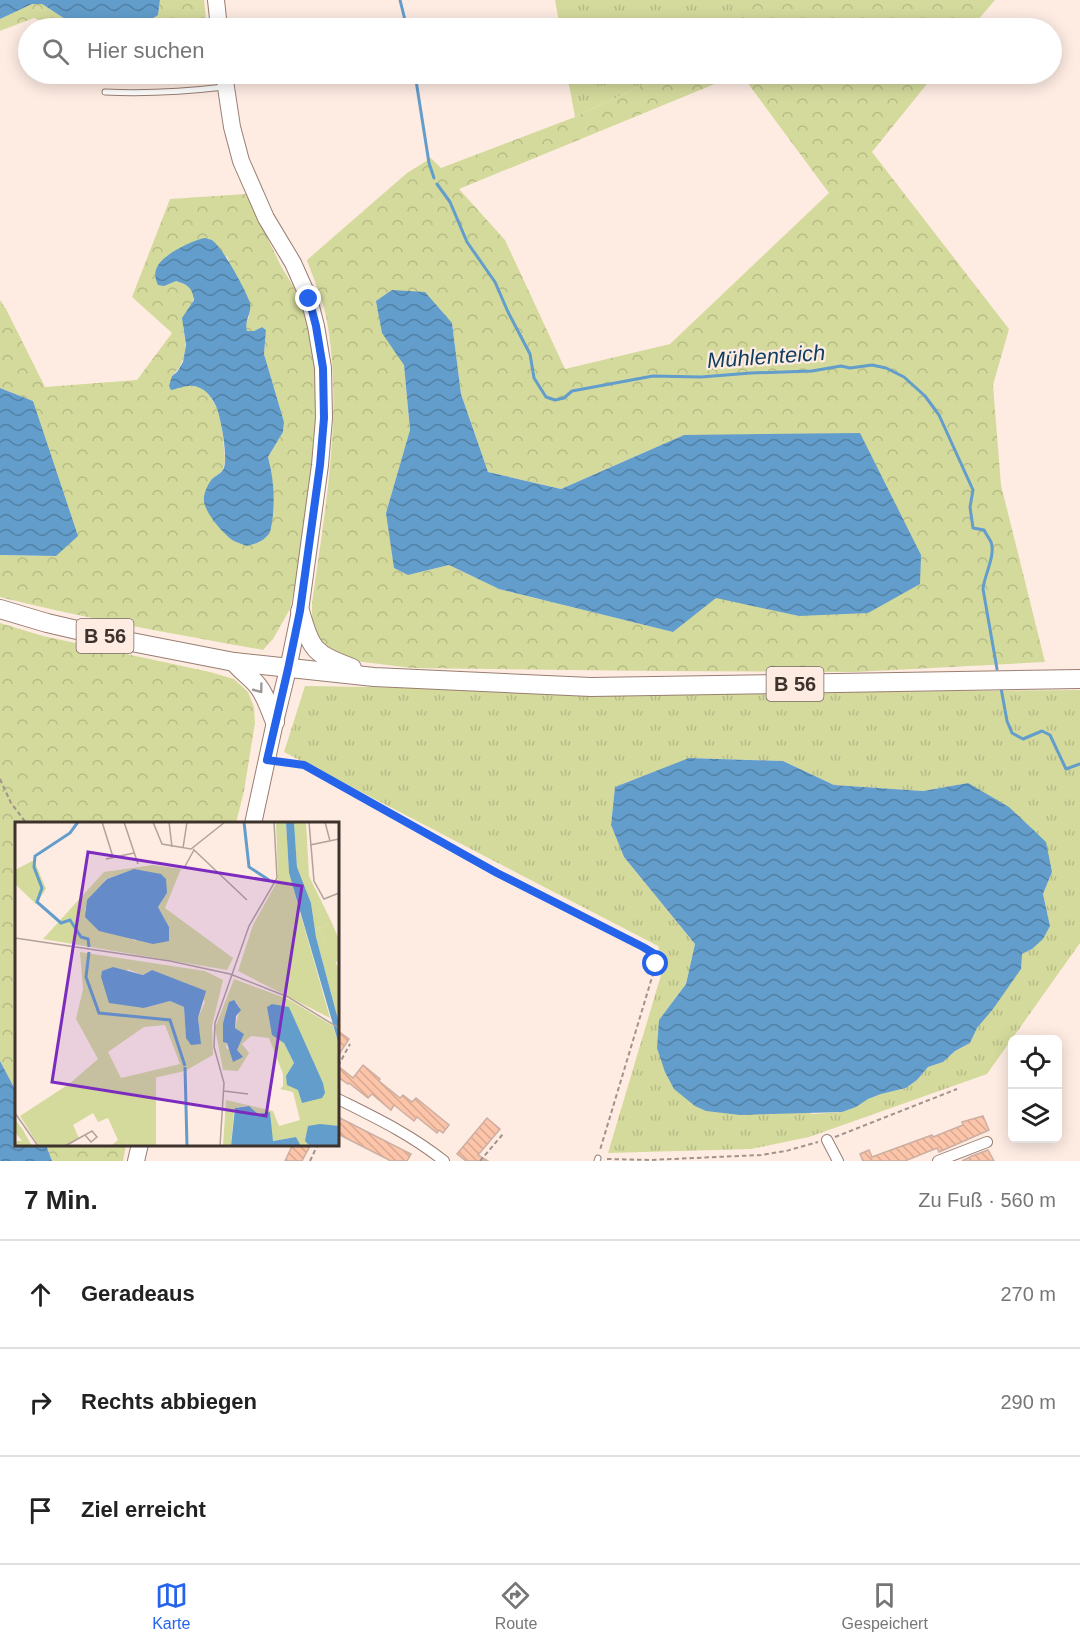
<!DOCTYPE html>
<html lang="de">
<head>
<meta charset="utf-8">
<style>
	:root { --surface:#fff; --page:#f2f2f2; --text:#222; --muted:#767676; --line:#e0e0e0; --accent:#2563eb }
	body { margin:0; font-family:Helvetica,sans-serif; background:var(--page); color:var(--text) }
	.controls { position:absolute; right:18px; bottom:18px; display:grid; overflow:hidden; border-radius:9px; box-shadow:0 3px 15px #0003 }
	.controls button { width:54px; height:54px; display:grid; place-items:center; padding:0; border:0; border-bottom:2px solid var(--line); background:var(--surface); color:var(--text); font:30px sans-serif }
	.stop { position:absolute; width:18px; height:18px; margin:-14px; border:4px solid #2563eb; border-radius:50%; background:#fff }
	.stop.end { background:#2563eb; border-color:#fff; box-shadow:0 2px 6px #0008 }
	.list { margin:0; padding:0; list-style:none }
	h2 { display:flex; justify-content:space-between; align-items:center; height:78px; margin:0; padding:0 24px; font-size:26px }
	h2 small { font-size:20px; font-weight:400; color:var(--muted) }
	.list li { display:grid; grid-template-columns:39px 1fr auto; gap:18px; align-items:center; box-sizing:border-box; height:108px; padding:0 24px; border-top:2px solid var(--line) }
	.list b { display:block; font-size:22px; white-space:nowrap }
	.list em { font-size:20px; font-style:normal; color:var(--muted) }
	.icon { flex:none; width:33px; height:33px; fill:none; stroke:currentColor; stroke-width:2; stroke-linecap:round; stroke-linejoin:round }
	.map { position:relative; flex:none; width:1080px; height:1161px; overflow:hidden }
	.search { position:absolute; background:var(--surface); box-shadow:0 3px 15px #0003; left:18px; right:18px; top:18px; height:66px; display:flex; align-items:center; gap:15px; box-sizing:border-box; padding:0 21px; border-radius:33px; color:var(--muted); font-size:22px }
	.sheet { height:402px; background:var(--surface) }
	nav { display:flex; justify-content:space-around; align-items:center; box-sizing:border-box; height:84px; border-top:2px solid var(--line); background:var(--surface); font-size:16px; color:var(--muted) }
	nav a { display:grid; justify-items:center; gap:3px }
	nav .on { color:var(--accent) }
	.map>svg:first-child { display:block }
</style>
</head>
<body>
<div class="map">
<svg width="1080" height="1161" viewBox="0 0 1080 1161">
	<defs>
		<pattern id="grass-tufts" width="24" height="20" patternUnits="userSpaceOnUse" patternTransform="scale(1.5)"><rect width="24" height="20" fill="#d4da9c"/><path d="M3 7l-1-3M5 7V3M7 7l1-3M15 17l-1-3M17 17v-4M19 17l1-3" fill="none" stroke="#b7bc87"/></pattern>
		<pattern id="forest-crowns" width="20" height="18" patternUnits="userSpaceOnUse" patternTransform="scale(1.5)"><rect width="20" height="18" fill="#d4da9c"/><path d="M2 6a3 3 0 1 1 6 0M12 15a3 3 0 1 1 6 0" fill="none" stroke="#b7bc87"/></pattern>
		<pattern id="water-waves" width="16" height="10" patternUnits="userSpaceOnUse" patternTransform="scale(1.5)"><rect width="16" height="10" fill="#629dcb"/><path d="M0 5q4-4 8 0t8 0" fill="none" stroke="#5281a5"/></pattern>
		<pattern id="building-back-hatch" width="6" height="6" patternUnits="userSpaceOnUse" patternTransform="scale(1.5)"><rect width="6" height="6" fill="#fcc4a9"/><path d="M-1 5l2 2M0 0l6 6M5-1l2 2" fill="none" stroke="#d9a992"/></pattern>
	</defs>
	<rect width="100%" height="100%" fill="#feece3"/>
	<g fill="url(#grass-tufts)" fill-rule="evenodd">
		<polygon points="555,0 725,0 749,28 560,28"/>
		<polygon points="567,74 666,74 575,117"/>
		<path d="M305 686 744 693 1080 690V943L987 1074 809 1137 751 1149 608 1153 664 965 658 946 284 752ZM690 758 783 761 834 785 923 791 968 783 1052 872 1043 894 1050 926 1032 949 1022 954 1003 994 977 1028 970 1043 955 1051 943 1062 928 1067 917 1080 906 1088 881 1094 868 1099 856 1107 842 1112 812 1114 659 1020 686 984 695 944 624 857 611 825 615 787Z"/>
	</g>
	<g fill="url(#forest-crowns)" fill-rule="evenodd">
		<polygon points="160,0 204,0 207,28 110,28 125,24 149,21 158,15"/>
		<polygon points="725,0 995,0 971,28 749,28"/>
		<polygon points="32,4 42,4 79,28 58,28 34,18 0,31 0,19"/>
		<path d="M666 74H739L459 189 505 240 565 369 670 344 829 193 741 74H935L872 152 1009 329 993 385 1001 485 1045 662 855 672 656 671 412 668 347 660 322 649 312 626V603C325 510 344 409 326 316 322 297 313 278 307 260L407 173 431 158 441 168 575 117ZM452 323 461 394 488 472 561 489 684 435 799 616 716 597 673 632 499 589 449 565 408 575 386 513 410 431 404 365Z"/>
		<path d="M246 194 281 266 305 306 320 395 304 546 290 609 273 639 263 650C175 634 87 619 0 597V555L56 556 33 401 0 388V300L6 309 45 387 137 380 172 333 132 297 170 199ZM227 256 249 317 245 326 247 331H254L262 327 266 330 264 354 284 422 283 432 268 457 271 469 260 542 247 546C215 533 215 520 206 490L212 480 223 470 225 460 222 426 217 408 207 392 200 387 183 385 177 389 172 376C181 368 187 354 185 341 185 337 183 331 183 327 184 315 198 301 192 291 188 284 182 283 176 281Z"/>
		<polygon points="0,623 43,636 210,672 234,679 248,692 254,707 255,723 244,791 236,823 16,824 16,1091 0,1061"/>
		<polygon points="46,1145 126,1145 123,1161 52,1161"/>
	</g>
	<g fill="url(#water-waves)">
		<polygon points="0,0 160,0 158,15 149,21 125,24 110,28 79,28 42,4 32,4 0,19"/>
		<path d="M204 238C205 238 213 240 213 241 222 247 247 292 250 303 252 313 244 322 247 331H254L262 327 266 330 264 354 284 422 283 432 268 457C274 479 275 501 272 523 271 526 271 529 270 532 265 541 255 544 247 546 242 544 238 543 234 541 224 535 205 513 204 501 203 494 208 484 212 479 215 476 220 474 223 470 229 461 221 417 216 406 213 400 208 392 202 389 190 382 182 388 171 390L169 386 172 376 177 372 183 362 186 345 182 318 194 300C192 287 188 285 176 281L164 286 158 285C156 280 154 275 156 270 159 256 191 241 204 238Z"/>
		<polygon points="392,290 425,292 452,323 461,394 488,472 561,489 684,435 860,433 921,555 920,584 868,613 799,616 716,598 673,632 499,589 449,565 408,575 394,568 386,513 410,430 404,365 382,333 376,301"/>
		<polygon points="0,388 33,401 78,536 56,556 0,555"/>
		<polygon points="689,758 783,761 834,785 923,791 968,783 1009,807 1046,842 1052,872 1043,894 1050,926 1043,939 1032,949 1022,954 1021,969 993,1009 977,1028 970,1043 955,1051 943,1062 928,1067 917,1080 906,1088 881,1094 868,1099 856,1107 842,1112 740,1115 706,1111 695,1106 674,1089 665,1072 657,1048 659,1020 686,984 695,944 624,857 611,825 615,787"/>
		<polygon points="0,1061 16,1091 16,1144 46,1145 52,1161 0,1161"/>
	</g>
	<g fill="none" stroke-linecap="round" stroke-linejoin="round">
		<g stroke="#629dcb" stroke-width="3">
			<polyline points="400,0 407,28"/>
			<polyline points="415,74 429,163 434,178"/>
			<path d="M437 184 450 202 467 242 495 282 508 312 530 354 534 378 546 397 555 400 564 398 572 391 653 376 701 377 751 373 812 371 841 366 850 368 872 365 886 368 904 377 925 396 939 415 973 490 970 507 973 528 984 530C986 534 989 538 991 542 996 555 984 576 983 589L997 669"/>
			<polyline points="1001,688 1007,721 1012,733 1023,739 1042,731 1050,735 1066,769 1080,764"/>
		</g>
	</g>
	<g fill="url(#building-back-hatch)" stroke="#ccafa2" stroke-width="1.5">
		<polygon points="338,1031 349,1039 338,1056"/>
		<polygon points="363,1065 380,1079 379,1081 400,1098 403,1095 412,1102 416,1098 449,1125 443,1133 439,1130 437,1133 417,1117 414,1121 394,1105 391,1110 372,1094 368,1098 349,1083 348,1084 338,1077 338,1066 353,1078"/>
		<polygon points="983,1116 989,1130 939,1152 937,1148 905,1161 863,1161 860,1154 869,1150 872,1157 932,1135 933,1137 963,1125 962,1122"/>
		<polygon points="338,1117 411,1154 407,1161 391,1161 338,1134"/>
		<polygon points="487,1118 500,1129 478,1155 488,1161 466,1161 457,1154"/>
		<polygon points="293,1144 311,1144 302,1161 285,1161"/>
		<polygon points="988,1150 994,1161 962,1161 972,1156"/>
	</g>
	<g fill="none" stroke-linecap="round" stroke-linejoin="round">
		<g stroke="#997e71" stroke-width="7">
			<g id="lane">
				<path d="M105 92C147 94 182 92 224 87"/>
				<polyline points="597,1161 598,1158"/>
			</g>
		</g>
		<g stroke="#997e71" stroke-width="12">
			<g id="street">
				<path d="M338 1099C376 1118 410 1134 444 1161"/>
				<polyline points="827,1140 838,1161"/>
				<polyline points="938,1161 987,1142"/>
			</g>
		</g>
		<g stroke="#997e71" stroke-width="18">
			<g id="secondary">
				<polyline points="216,0 219,28"/>
				<polyline points="224,74 232,127 241,161 266,218 293,263 309,299 316,326 323,368 324,418 320,465 300,611 288,669 275,722 253,824"/>
				<polyline points="136,1161 140,1144"/>
			</g>
		</g>
		<g stroke="#997e71" stroke-width="20">
			<g id="primary">
				<polyline points="0,609 47,623 116,639 234,662 374,677 591,687 1080,679"/>
				<path d="M300 611C312 651 313 653 352 668"/>
				<path d="M234 662C242 672 251 677 258 686 266 696 270 710 275 722"/>
			</g>
		</g>
		<g stroke="#a1928b" stroke-width="2" stroke-dasharray="4.5 3" stroke-linecap="butt">
			<polyline points="278,762 304,765 497,872 643,947 653,953 656,964 600,1150"/>
			<polyline points="0,779 11,803 27,824"/>
			<polyline points="338,1066 350,1044"/>
			<polyline points="835,1137 957,1089"/>
			<polyline points="607,1159 650,1160 761,1155 786,1151 818,1142"/>
			<polyline points="310,1161 318,1144"/>
			<polyline points="480,1161 503,1134"/>
		</g>
		<use href="#lane" stroke="#fff" stroke-width="5"/>
		<use href="#street" stroke="#fff" stroke-width="10"/>
		<use href="#secondary" stroke="#fff" stroke-width="16"/>
		<use href="#primary" stroke="#fff" stroke-width="18"/>
	</g>
	<defs><path id="oneway-chevron" d="M-2-3.5L2.5 0L-2 3.5" fill="none" stroke-width="1.6" stroke-linecap="round" stroke-linejoin="round" transform="scale(1.5)"/></defs>
	<use stroke="#9e9896" href="#oneway-chevron" transform="translate(259 689) rotate(53)"/>
	<g fill="none" stroke-linecap="round" stroke-linejoin="round">
		<polyline stroke="#2563eb" stroke-width="8" points="309,299 316,326 323,368 324,418 320,465 300,611 288,669 267,760 304,765 497,873 643,947 653,953 656,964"/>
	</g>
	<g text-anchor="middle" stroke-width="4.5" stroke-linejoin="round" paint-order="stroke">
		<g fill="#feece3" stroke="#786a64" stroke-width="1.5">
			<rect x="76.5" y="619" width="57" height="34" rx="4.5"/>
			<rect x="766.5" y="667" width="57" height="34" rx="4.5"/>
		</g>
		<g font-size="20" font-weight="bold" fill="#3e322d">
			<text x="105" y="643">B 56</text>
			<text x="795" y="691">B 56</text>
		</g>
		<g font-size="22" font-style="italic" fill="#103e5e" stroke="#feece3">
			<text transform="translate(766 356) rotate(-4)" y="8">Mühlenteich</text>
		</g>
	</g>
	<g transform="translate(15 822)">
		<rect width="324" height="324" fill="#feece3"/>
		<path d="M138 43 166 47 150 86 218 136 212 148 28 117 89 50ZM116 48 152 71 143 85 154 105 120 119 110 112 84 109 70 88 91 57ZM141 253V324H112L103 264Z" fill="#d4da9c" fill-rule="evenodd"/>
		<path d="M261 0H271L274 51 315 196 223 149 238 103 263 58ZM279 0H291L294 54 317 101 303 106 324 147V201L301 115 296 81 282 45ZM19 38 31 67 21 82 0 62V48ZM65 130 190 149 208 158 197 204 198 233 170 249 103 264 129 306 111 316 112 324H96L103 318 93 296 83 300 78 291 58 303 64 316 50 324H24L5 294 54 262 83 237 61 197 68 167ZM112 147 128 153 137 148 180 168 190 180 183 196 185 216H171L169 185 155 179 129 186ZM150 203 165 242 106 256 93 230 129 205ZM219 157 273 177 318 204 324 223V304H293L295 324H286L281 315 257 319 255 290 243 292 234 284 222 285 219 289 216 324H208L211 278 258 289 264 304 285 298 278 270 265 267 268 264V252L254 216 236 214 227 222 234 231 223 249 208 248 200 206ZM221 180 225 186 220 206 228 214 222 228 225 233 211 226 212 220H208V200ZM274 185 293 230 308 261 272 254 279 241 269 221ZM0 297 8 308 17 324H0V319H7L0 310Z" fill="#d4da9c" fill-rule="evenodd"/>
		<path d="M317 101 324 118V139L320 140 303 106Z" fill="#d4da9c"/>
		<path d="M271 0H279L282 45 296 81 301 115 324 201V223L274 51ZM119 47 146 52 151 57 152 71 143 85 154 105V119L138 122 84 109 70 95 72 78 92 57ZM98 145 128 153 137 148 191 169 183 196 186 222 176 223 171 216 169 185 155 179 129 186 94 181 86 155 87 149ZM219 178 226 188 221 194 220 206 229 212 222 228 228 235 218 240 212 221 208 220V201L214 180ZM257 182 274 185 308 261 310 271 307 276 287 281 283 268 272 263 271 254 279 241 269 221 257 213 252 185ZM234 284 243 292 255 290 258 319 281 315 286 324H216L220 286ZM305 302 324 304V324H295L290 319 293 304Z" fill="#629dcb"/>
		<path fill="none" stroke="#629dcb" stroke-width="3" d="M63 0 55 11 20 34 19 45 27 66 22 80 46 101 55 98 66 115 73 117 74 125M229 0 234 45 254 58M74 130 71 155 84 191 155 198 170 244M170 245 172 324"/>
		<path fill="none" stroke="#b1a29a" stroke-width="1.5" d="M87 0 98 35M109 0 123 42M138 0 147 22 176 27 210 0M154 0 157 25M294 0 299 59 309 77 324 71M310 0 315 19M295 23 324 17M168 26 172 0M178 27 232 78M91 37 119 31M169 46 179 28M0 116 155 139 215 152 273 175 324 206M209 269 233 272M0 291 23 324M50 324 77 309 82 315 76 320 70 313M205 324 209 261 199 225 200 201 234 104 262 56 259 0"/>
		<path fill="#7b2cbf" fill-opacity="0.15" stroke="#7b2cbf" stroke-width="3" d="M73 30 287 64 251 294 37 260Z"/>
		<rect width="324" height="324" fill="none" stroke="#3e322d" stroke-width="3"/>
	</g>
</svg>
<div class="controls">
<button><svg class="icon" aria-label="locate" viewBox="0 0 24 24"><circle cx="12" cy="12" r="6"/><path d="M12 2v4M12 18v4M2 12h4M18 12h4"/></svg></button>
<button><svg class="icon" aria-label="layers" viewBox="0 0 24 24"><path d="M12 4l9 5-9 5-9-5zM3 14l9 5 9-5"/></svg></button>
</div>
<div class="stop" style="left:656px;top:964px"></div>
<div class="stop end" style="left:309px;top:299px"></div>
<div class="search"><svg class="icon" aria-label="search" viewBox="0 0 24 24"><circle cx="10" cy="10" r="6"/><path d="M15 15l6 6"/></svg>Hier suchen</div>
</div>
<section class="sheet">
<h2>7 Min.<small>Zu Fuß · 560 m</small></h2>
<ul class="list">
<li><svg class="icon" aria-label="ahead" viewBox="0 0 24 24"><path d="M12 20V5M6 11l6-6 6 6"/></svg><div><b>Geradeaus</b></div><em>270 m</em></li>
<li><svg class="icon" aria-label="right" viewBox="0 0 24 24"><path d="M7 20v-9h11M14 6l5 5-5 5"/></svg><div><b>Rechts abbiegen</b></div><em>290 m</em></li>
<li><svg class="icon" aria-label="arrive" viewBox="0 0 24 24"><path d="M6 21V4h12l-3 4 3 4H6"/></svg><div><b>Ziel erreicht</b></div></li>
</ul>
</section>
<nav>
<a class="on"><svg class="icon" aria-label="map" viewBox="0 0 24 24"><path d="M3 6l6-2 6 2 6-2v14l-6 2-6-2-6 2zM9 4v14M15 6v14"/></svg>Karte</a>
<a><svg class="icon" aria-label="directions" viewBox="0 0 24 24"><path d="M12 3l9 9-9 9-9-9zM9 14v-3h6M13 9l2 2-2 2"/></svg>Route</a>
<a><svg class="icon" aria-label="saved" viewBox="0 0 24 24"><path d="M7 4h10v16l-5-4-5 4z"/></svg>Gespeichert</a>
</nav>
</body>
</html>
